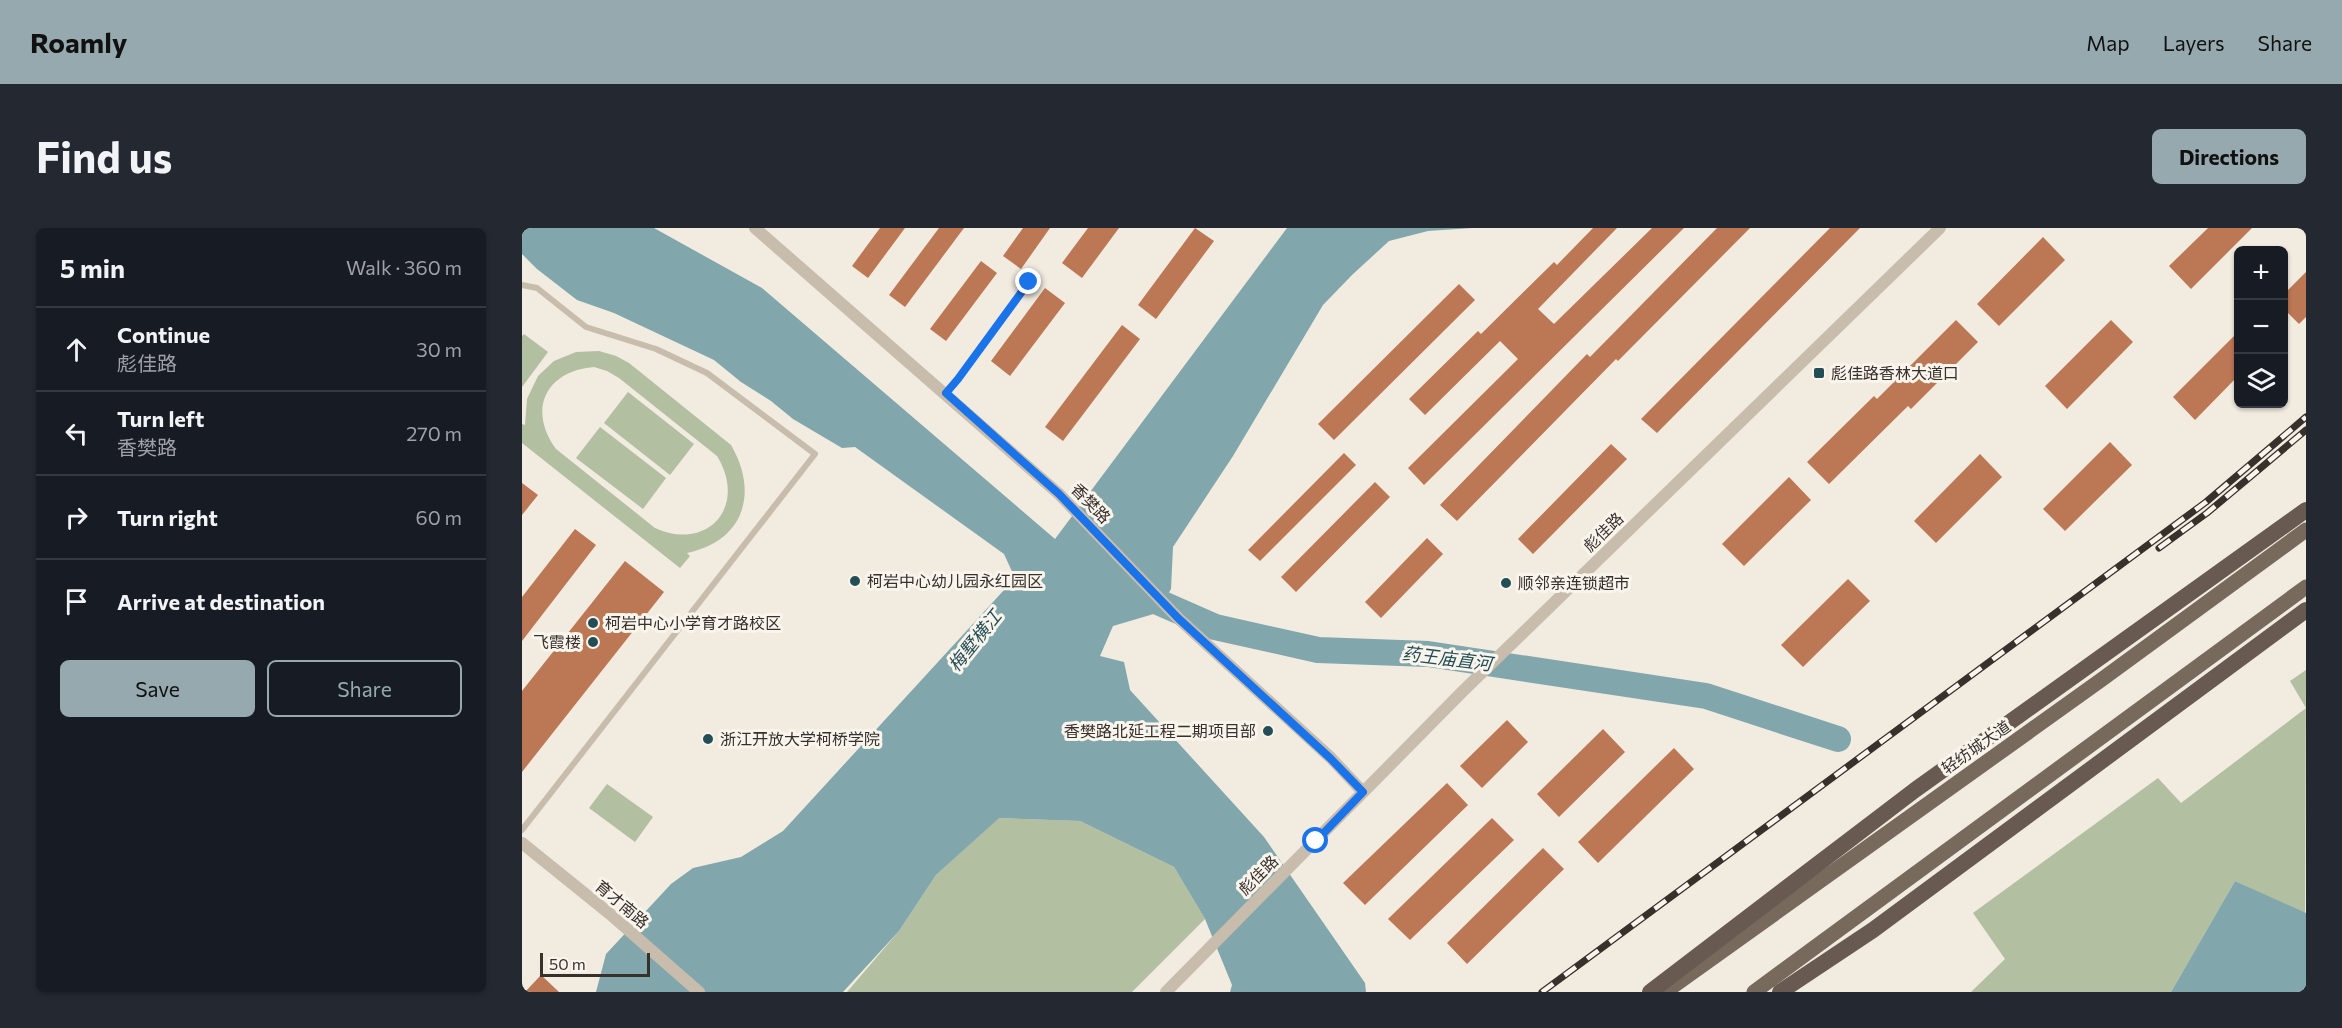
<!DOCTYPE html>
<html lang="en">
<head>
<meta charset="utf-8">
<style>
	:root { --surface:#171b24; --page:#242831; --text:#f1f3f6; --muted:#9ea1a6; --line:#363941; --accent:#95a9ae }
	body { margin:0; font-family:Commissioner,"Noto Sans SC",sans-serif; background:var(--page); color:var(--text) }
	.controls { position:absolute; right:18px; top:18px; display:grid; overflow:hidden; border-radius:9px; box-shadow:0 2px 4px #0004 }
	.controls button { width:54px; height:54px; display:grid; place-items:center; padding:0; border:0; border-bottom:2px solid var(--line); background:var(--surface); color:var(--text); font:30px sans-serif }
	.scale { position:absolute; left:18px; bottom:15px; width:110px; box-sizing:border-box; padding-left:6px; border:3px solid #37302b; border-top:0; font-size:16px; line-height:21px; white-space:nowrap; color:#37302b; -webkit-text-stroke:4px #f9f4ec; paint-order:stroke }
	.stop { position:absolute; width:18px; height:18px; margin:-14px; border:4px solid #1a73e8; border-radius:50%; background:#fff }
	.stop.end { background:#1a73e8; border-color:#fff; box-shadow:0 2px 6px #0008 }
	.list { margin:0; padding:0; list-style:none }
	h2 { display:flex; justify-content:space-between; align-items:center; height:78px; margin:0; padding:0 24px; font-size:26px }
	h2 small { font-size:20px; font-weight:400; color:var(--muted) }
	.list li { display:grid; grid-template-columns:39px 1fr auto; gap:18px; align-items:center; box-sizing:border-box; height:84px; padding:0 24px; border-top:2px solid var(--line) }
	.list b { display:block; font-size:22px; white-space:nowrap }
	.list p { margin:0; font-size:20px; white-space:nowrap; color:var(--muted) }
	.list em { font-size:20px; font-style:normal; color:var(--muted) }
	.actions { display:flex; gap:12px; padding:18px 24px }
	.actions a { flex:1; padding:14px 0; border:2px solid var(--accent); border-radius:9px; text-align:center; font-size:21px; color:var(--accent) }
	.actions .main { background:var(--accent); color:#111 }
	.icon { flex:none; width:33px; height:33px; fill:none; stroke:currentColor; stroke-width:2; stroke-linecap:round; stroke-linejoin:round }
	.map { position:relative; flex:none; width:1784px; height:764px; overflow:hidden; border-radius:9px }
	header { display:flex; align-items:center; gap:36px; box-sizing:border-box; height:84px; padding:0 30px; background:var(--accent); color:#111 }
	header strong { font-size:28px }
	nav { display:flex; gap:33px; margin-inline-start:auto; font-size:21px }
	.intro { display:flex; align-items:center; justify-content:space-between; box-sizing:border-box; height:144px; padding:0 36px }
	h1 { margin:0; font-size:42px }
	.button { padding:15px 27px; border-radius:9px; background:var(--accent); color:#111; font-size:21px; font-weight:700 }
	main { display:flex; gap:36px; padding:0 36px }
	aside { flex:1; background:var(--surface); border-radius:9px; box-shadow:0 2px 4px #0004 }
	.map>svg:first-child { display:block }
</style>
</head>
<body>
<header>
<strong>Roamly</strong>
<nav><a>Map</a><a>Layers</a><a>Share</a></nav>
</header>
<div class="intro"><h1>Find us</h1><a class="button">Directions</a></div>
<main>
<aside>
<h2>5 min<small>Walk · 360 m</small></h2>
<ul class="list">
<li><svg class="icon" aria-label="ahead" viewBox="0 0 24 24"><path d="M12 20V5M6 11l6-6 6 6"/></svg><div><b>Continue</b><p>彪佳路</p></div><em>30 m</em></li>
<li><svg class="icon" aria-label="left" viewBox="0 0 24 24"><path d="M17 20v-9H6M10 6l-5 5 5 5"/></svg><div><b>Turn left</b><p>香樊路</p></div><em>270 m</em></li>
<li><svg class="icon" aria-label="right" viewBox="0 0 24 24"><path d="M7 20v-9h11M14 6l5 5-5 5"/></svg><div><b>Turn right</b></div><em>60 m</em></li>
<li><svg class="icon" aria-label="arrive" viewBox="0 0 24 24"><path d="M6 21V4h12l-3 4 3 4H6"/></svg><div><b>Arrive at destination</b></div></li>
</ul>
<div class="actions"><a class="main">Save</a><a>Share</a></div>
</aside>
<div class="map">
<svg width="1784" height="764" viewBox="0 0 1784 764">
	<rect width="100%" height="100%" fill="#f1ebe0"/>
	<g fill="#b2bfa1" fill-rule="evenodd">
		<polygon points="2,106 26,124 0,159 0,108"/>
		<path d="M77 123 94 128 107 135 209 217C237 265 222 313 165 325L168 328 158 340 0 215V196L3 197 5 171 16 148 32 133 54 124ZM72 139 85 143 97 150 195 228C226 278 186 324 133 300L34 221C5 181 24 143 72 139Z"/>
		<polygon points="106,164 172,216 148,247 82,195"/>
		<polygon points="78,199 144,250 121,281 54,230"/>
		<polygon points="1784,442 1783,686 1713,653 1649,764 1449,764 1483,731 1451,685 1636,550 1659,575 1784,480 1768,453"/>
		<polygon points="85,556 131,589 113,614 67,580"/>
		<polygon points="476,590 558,593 652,639 683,691 610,764 325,764 377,703 414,647"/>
	</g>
	<g fill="#81a6ac">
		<polygon points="0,0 132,0 240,60 533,311 765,0 950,0 906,3 867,13 830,47 801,77 711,228 651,319 649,361 635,385 591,398 578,428 602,434 608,462 742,609 843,755 844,764 708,764 710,757 683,691 652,639 558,593 477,590 414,647 377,703 321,764 74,764 84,726 149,656 171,640 219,629 261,603 493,350 482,326 333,219 320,220 271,191 249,173 219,154 192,132 92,85 55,72 15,41 0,26"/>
		<polygon points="1713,653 1784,685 1784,764 1649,764"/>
	</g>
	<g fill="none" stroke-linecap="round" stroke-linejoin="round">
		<polyline stroke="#81a6ac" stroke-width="26" points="627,370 693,399 796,422 906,426 1184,468 1316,511"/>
	</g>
	<g fill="#bc7754">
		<polygon points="358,0 383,0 346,50 330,38"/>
		<polygon points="417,0 442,0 383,79 367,67"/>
		<polygon points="501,0 528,0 499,41 481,28"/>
		<polygon points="566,0 597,0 560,50 540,35"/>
		<polygon points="673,0 692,13 634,91 616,77"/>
		<polygon points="1071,0 1095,0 1016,81 1032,96 1130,0 1162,0 902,257 886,240 996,131 978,113 903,187 887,171 956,103 959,106 1032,34 1035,37"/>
		<polygon points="1195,0 1228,0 1096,133 1094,131 935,293 918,277 1065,126 1068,129"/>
		<polygon points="1308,0 1338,0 1135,205 1119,191"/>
		<polygon points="1686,0 1730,0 1669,61 1647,38"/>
		<polygon points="1521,9 1543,32 1477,98 1455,76"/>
		<polygon points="459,33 475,45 424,113 408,101"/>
		<polygon points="1784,44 1784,89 1777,96 1761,80 1761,67"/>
		<polygon points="937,56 953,72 812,212 796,196"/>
		<polygon points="523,60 543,75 488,148 469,133"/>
		<polygon points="1434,92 1456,114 1389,181 1386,178 1307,256 1285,234 1352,168 1355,171"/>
		<polygon points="1589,92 1611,114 1545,181 1523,158"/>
		<polygon points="600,97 618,111 541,213 523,199"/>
		<polygon points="1716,104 1716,148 1673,192 1651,169"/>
		<polygon points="1588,214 1610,237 1543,303 1521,281"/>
		<polygon points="1089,216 1105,231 1011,326 996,311"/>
		<polygon points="822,225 834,237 738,333 726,322"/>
		<polygon points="1458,226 1480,249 1414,315 1392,293"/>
		<polygon points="1267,249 1289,272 1222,338 1200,316"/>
		<polygon points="853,254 868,269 774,364 759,349"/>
		<polygon points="0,255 16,267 0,287"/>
		<polygon points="53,301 74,317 0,413 0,369"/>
		<polygon points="905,310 921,326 859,390 843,374"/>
		<polygon points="103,333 142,364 0,544 0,463"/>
		<polygon points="1326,351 1348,373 1281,439 1259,417"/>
		<polygon points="985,492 1006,514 960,560 938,538"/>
		<polygon points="1081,501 1103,524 1037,589 1015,566"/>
		<polygon points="1152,520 1172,541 1076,635 1056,614"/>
		<polygon points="925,555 946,577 843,677 821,655"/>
		<polygon points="970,590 992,612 888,712 866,691"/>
		<polygon points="1021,620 1042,641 945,736 925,715"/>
		<polygon points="19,747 37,764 3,764"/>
	</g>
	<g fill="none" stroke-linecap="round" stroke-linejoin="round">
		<g stroke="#c8bcad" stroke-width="6">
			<polyline points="0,57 15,60 64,99 134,121 185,145 293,226 0,602"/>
			<polyline points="424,165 436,151 507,54"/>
		</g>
		<g stroke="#c8bcad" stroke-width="12">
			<polyline points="233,0 537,266 656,390 809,530 841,564"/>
			<polyline points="0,615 88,686 177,764"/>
			<polyline points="644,764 941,463 1418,0"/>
		</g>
		<g stroke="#78695d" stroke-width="15">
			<polyline points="1143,764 1579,452 1784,302"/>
			<polyline points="1232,764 1784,359"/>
		</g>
		<g stroke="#685a50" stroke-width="16">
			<polyline points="1128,764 1393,562 1784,282"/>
			<polyline points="1258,764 1351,702 1784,382"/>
		</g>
		<g stroke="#37302b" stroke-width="7">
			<g id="rail">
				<polyline points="1637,320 1685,285 1784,202"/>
				<polyline points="1020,764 1684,274 1784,189"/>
			</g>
		</g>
		<use href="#rail" stroke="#f9f4ec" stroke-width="4.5" stroke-dasharray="14" stroke-linecap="butt"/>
	</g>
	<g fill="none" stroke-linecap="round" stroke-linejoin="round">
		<polyline stroke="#1a73e8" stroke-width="8" points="507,54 436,151 424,165 537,266 656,390 808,530 841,564 794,613"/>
	</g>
	<g fill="#244e56" stroke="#f9f4ec" stroke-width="2">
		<rect x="1291" y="139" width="12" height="12" rx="3"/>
		<circle cx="333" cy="353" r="6"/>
		<circle cx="984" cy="355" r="6"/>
		<circle cx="71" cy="395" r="6"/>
		<circle cx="71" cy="414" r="6"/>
		<circle cx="746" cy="503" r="6"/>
		<circle cx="186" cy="511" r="6"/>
	</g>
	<g text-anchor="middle" stroke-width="6" stroke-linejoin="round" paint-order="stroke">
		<g font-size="16" fill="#37302b" stroke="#f9f4ec" text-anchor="start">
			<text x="1309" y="151">彪佳路香林大道口</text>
			<text x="345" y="359">柯岩中心幼儿园永红园区</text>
			<text x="996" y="361">顺邻亲连锁超市</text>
			<text x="83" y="401">柯岩中心小学育才路校区</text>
			<text x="59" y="420" text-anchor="end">飞霞楼</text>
			<text x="734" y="509" text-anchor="end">香樊路北延工程二期项目部</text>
			<text x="198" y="517">浙江开放大学柯桥学院</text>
		</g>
		<g font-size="16" fill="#37302b" stroke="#f9f4ec">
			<text transform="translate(569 275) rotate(46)" y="6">香樊路</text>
			<text transform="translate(1081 304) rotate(-44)" y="6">彪佳路</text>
			<text transform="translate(1454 519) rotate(-35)" y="6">轻纺城大道</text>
			<text transform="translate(736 647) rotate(-45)" y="6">彪佳路</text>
			<text transform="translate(100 676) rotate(40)" y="6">育才南路</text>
		</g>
		<g font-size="18" font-style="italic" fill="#244e56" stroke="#f9f4ec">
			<text transform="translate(453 413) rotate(-51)" y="6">梅墅横江</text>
			<text transform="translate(925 431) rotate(7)" y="6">药王庙直河</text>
		</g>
	</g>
</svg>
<div class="controls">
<button>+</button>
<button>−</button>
<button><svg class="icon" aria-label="layers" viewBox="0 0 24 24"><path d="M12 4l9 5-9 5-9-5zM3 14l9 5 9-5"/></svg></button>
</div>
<div class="scale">50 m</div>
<div class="stop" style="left:794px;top:613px"></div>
<div class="stop end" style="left:507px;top:54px"></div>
</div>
</main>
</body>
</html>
